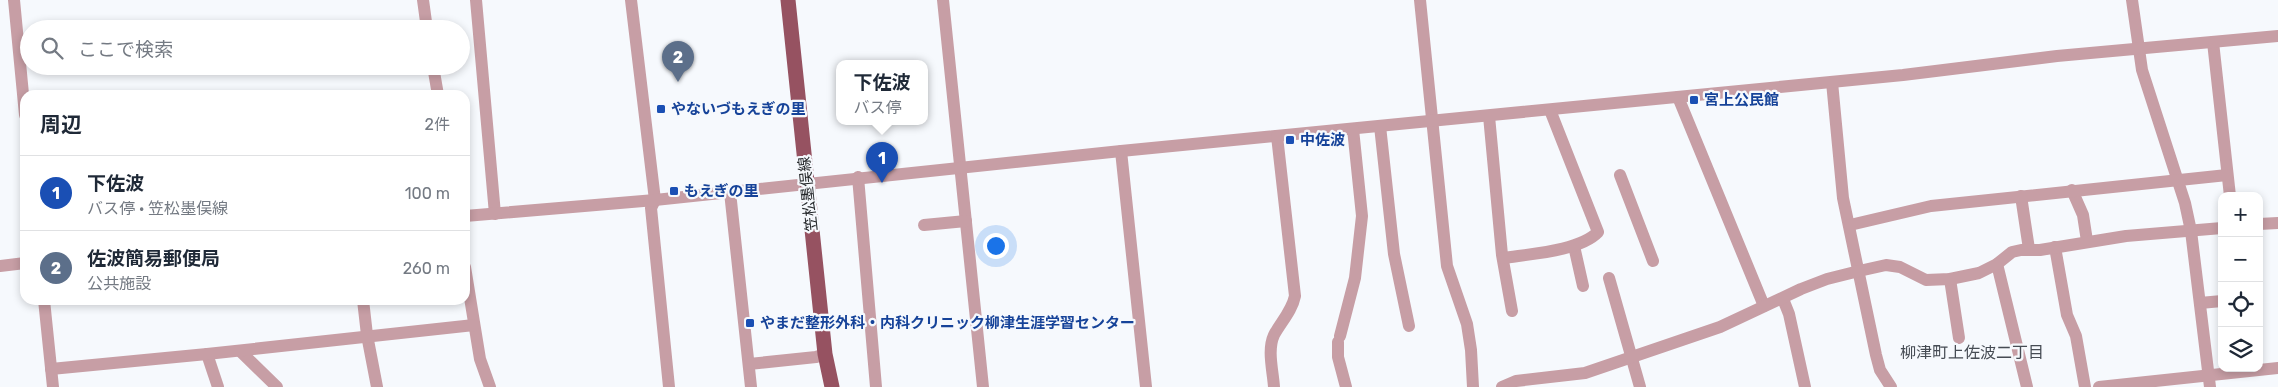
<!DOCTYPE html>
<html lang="ja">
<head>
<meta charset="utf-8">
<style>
	:root { --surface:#fff; --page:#f6f6f7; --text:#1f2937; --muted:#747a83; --line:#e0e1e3; --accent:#2563eb }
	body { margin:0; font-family:Rubik,"Noto Sans JP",sans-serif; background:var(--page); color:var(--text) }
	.controls { position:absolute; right:15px; bottom:15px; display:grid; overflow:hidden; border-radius:10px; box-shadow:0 2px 8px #0003 }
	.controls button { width:45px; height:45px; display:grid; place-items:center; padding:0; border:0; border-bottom:1px solid var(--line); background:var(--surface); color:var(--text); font:25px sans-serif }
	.you { position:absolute; left:995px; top:245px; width:18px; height:18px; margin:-12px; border:4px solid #fff; border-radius:50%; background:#1a73e8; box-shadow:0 0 0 8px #1a73e833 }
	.badge { display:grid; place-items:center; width:32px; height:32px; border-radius:50%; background:var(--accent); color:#fff; font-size:16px; font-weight:700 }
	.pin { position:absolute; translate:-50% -41px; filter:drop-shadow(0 1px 2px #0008) }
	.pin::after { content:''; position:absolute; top:26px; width:18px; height:15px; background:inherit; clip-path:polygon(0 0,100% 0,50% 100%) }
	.popup { position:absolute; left:836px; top:60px; width:92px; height:65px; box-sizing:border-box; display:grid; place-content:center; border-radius:10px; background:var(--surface); filter:drop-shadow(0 1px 4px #0005); font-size:16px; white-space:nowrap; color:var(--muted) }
	.popup b { font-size:19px; color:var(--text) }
	.popup::after { content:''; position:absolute; left:50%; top:100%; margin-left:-10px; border:10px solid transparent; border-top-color:var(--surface) }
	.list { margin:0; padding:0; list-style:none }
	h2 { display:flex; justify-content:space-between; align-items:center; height:65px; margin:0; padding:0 20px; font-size:21px }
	h2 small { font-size:16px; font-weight:400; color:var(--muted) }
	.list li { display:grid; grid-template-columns:32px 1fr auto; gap:15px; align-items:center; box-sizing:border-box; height:75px; padding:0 20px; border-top:1px solid var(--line) }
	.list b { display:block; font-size:19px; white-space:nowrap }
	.list p { margin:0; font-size:16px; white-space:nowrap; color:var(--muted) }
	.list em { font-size:16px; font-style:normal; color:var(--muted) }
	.icon { flex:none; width:28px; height:28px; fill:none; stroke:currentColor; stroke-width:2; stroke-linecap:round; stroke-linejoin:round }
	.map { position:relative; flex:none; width:2278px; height:387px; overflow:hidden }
	.search { position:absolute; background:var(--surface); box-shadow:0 2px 8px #0003; left:20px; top:20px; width:450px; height:55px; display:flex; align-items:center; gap:12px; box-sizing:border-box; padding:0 18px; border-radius:28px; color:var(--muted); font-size:19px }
	.panel { position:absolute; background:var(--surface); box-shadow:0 2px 8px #0003; left:20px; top:90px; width:450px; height:215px; border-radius:15px }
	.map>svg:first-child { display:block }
</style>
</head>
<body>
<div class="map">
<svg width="2278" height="387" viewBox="0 0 2278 387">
	<rect width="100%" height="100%" fill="#f6f9fd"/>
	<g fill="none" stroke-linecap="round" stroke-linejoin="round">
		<g stroke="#c79ea5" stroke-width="12">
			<polyline points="14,0 25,115"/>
			<polyline points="423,0 427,29"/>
			<polyline points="476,0 495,214"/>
			<polyline points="631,0 655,200 651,208 669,387"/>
			<polyline points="943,0 983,387"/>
			<polyline points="1420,0 1447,266 1467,324 1471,350 1473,387"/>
			<polyline points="2132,0 2142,70 2185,203 2191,231 2210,387"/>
			<polyline points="2213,42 2230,196"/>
			<polyline points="433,66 438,95"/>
			<polyline points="1832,82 1843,198 1876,355 1880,370 1891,387"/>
			<polyline points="1678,97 1764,306"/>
			<polyline points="1489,116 1502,255 1512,311"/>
			<polyline points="1380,126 1394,254 1409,326"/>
			<polyline points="1121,151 1146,387"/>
			<polyline points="1620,175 1653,261"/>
			<polyline points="858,177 876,387"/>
			<polyline points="2072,190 2083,215 2087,241"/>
			<polyline points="730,192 751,387"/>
			<polyline points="2021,196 2029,249"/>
			<polyline points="465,216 655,200 1121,151 1903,75 2057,56 2278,36"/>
			<polyline points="2259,224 2278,223"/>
			<polyline points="924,225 966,221"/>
			<polyline points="1850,225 1931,206 2227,175"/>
			<polyline points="1574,246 1583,286"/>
			<polyline points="2055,247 2067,315 2076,336 2085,387"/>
			<path d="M1503 258C1529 254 1580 251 1598 232L1550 110"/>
			<polyline points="1997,264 2027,387"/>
			<polyline points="0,266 25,263"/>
			<polyline points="465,267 480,359 490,387"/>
			<polyline points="1609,278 1640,387"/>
			<polyline points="1950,279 1959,338"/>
			<polyline points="1783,299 1789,314 1805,387"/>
			<polyline points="44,300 53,387"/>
			<polyline points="363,300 367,335 377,387"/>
			<polyline points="2200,303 2222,301"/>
			<polyline points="1340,336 1355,278 1362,216 1353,129"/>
			<polyline points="1338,342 1338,357 1346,387"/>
			<polyline points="240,351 277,387"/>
			<polyline points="207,354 218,387"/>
			<polyline points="749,364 816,357 825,354"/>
			<polyline points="51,369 207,354 474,325"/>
			<path d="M1274 387C1273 371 1267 350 1274 335 1281 322 1292 311 1295 296L1277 136"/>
			<polyline points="1502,387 1516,381 1585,373 1720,327 1801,289 1827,279 1859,271 1886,265 1900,267 1926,280 1950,279 1979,273 1997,264 2012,252 2021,250 2040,250 2126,236 2222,228"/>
			<polyline points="2099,387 2278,368"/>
		</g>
		<polyline stroke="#965261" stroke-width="15" points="788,0 825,354 832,387"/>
	</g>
	<g fill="#1a4fb4" stroke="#f6f9fd" stroke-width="2">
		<rect x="1689" y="95" width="10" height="10" rx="2.5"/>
		<rect x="656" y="104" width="10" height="10" rx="2.5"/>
		<rect x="1285" y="135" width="10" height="10" rx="2.5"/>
		<rect x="669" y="186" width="10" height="10" rx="2.5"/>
		<rect x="745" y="318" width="10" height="10" rx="2.5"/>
	</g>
	<g text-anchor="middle" stroke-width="4.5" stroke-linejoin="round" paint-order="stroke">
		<g font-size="15" font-weight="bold" fill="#164399" stroke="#f6f9fd" text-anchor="start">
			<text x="1704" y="105">宮上公民館</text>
			<text x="671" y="114">やないづもえぎの里</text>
			<text x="1300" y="145">中佐波</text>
			<text x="684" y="196">もえぎの里</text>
			<text x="760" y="328">やまだ整形外科・内科クリニック柳津生涯学習センター</text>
		</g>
		<g font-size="15" fill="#232629" stroke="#f6f9fd">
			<text transform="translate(808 194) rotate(-96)" y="5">笠松墨俣線</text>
		</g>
		<g font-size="16" fill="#464c54" stroke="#f6f9fd">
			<text x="1972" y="358">柳津町上佐波二丁目</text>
		</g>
	</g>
</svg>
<div class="controls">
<button>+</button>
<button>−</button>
<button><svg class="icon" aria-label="locate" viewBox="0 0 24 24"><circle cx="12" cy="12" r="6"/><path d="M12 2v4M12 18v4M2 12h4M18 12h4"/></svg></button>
<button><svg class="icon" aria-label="layers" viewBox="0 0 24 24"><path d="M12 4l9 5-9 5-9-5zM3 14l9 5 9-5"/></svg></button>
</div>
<div class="you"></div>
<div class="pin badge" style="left:882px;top:183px;background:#1a4fb4">1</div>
<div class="popup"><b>下佐波</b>バス停</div>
<div class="pin badge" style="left:678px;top:82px;background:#5c6f8a">2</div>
<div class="search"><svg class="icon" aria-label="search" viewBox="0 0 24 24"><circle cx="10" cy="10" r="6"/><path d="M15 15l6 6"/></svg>ここで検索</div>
<section class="panel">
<h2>周辺<small>2件</small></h2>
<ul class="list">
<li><span class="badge" style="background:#1a4fb4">1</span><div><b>下佐波</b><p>バス停 · 笠松墨俣線</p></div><em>100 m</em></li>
<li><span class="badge" style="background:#5c6f8a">2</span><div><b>佐波簡易郵便局</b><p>公共施設</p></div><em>260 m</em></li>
</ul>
</section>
</div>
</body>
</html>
